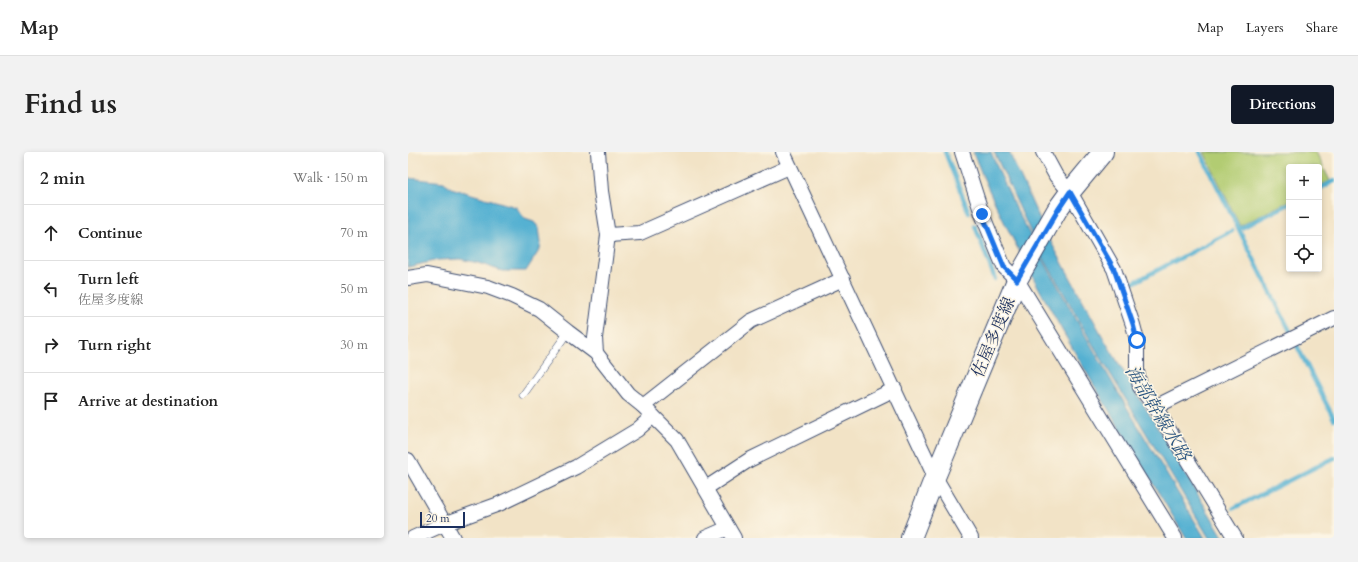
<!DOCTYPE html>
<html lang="en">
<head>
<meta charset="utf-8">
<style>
	:root { --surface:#fff; --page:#f2f2f2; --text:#222; --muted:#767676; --line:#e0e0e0; --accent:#111827 }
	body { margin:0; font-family:Cardo,"Noto Serif JP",serif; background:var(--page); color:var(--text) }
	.controls { position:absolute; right:12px; top:12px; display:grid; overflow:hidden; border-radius:4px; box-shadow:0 2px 6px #0003 }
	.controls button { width:36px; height:36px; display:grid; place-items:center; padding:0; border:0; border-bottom:1px solid var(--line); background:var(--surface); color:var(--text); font:20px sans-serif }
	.scale { position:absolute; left:12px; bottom:10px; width:45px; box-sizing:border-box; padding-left:4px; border:2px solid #1b2f5e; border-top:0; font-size:11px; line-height:14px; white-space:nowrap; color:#1b2f5e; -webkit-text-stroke:3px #fcf5e5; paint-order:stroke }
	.stop { position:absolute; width:12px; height:12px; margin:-9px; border:3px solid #1a73e8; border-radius:50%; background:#fff }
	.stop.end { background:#1a73e8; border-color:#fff; box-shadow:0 1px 4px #0008 }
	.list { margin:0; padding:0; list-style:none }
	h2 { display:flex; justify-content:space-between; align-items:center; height:52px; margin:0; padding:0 16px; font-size:17px }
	h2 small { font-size:13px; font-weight:400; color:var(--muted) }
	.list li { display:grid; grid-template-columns:26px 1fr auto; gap:12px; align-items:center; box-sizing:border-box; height:56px; padding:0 16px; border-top:1px solid var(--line) }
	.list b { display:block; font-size:15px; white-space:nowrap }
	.list p { margin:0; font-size:13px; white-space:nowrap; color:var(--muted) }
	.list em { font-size:13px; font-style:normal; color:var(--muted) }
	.icon { flex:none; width:22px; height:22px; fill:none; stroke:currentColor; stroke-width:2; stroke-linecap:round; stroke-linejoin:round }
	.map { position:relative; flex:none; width:926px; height:386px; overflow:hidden; border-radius:4px }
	header { display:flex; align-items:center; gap:24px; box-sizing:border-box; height:56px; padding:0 20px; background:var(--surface); border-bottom:1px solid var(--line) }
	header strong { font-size:19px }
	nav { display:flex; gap:22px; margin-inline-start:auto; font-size:14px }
	.intro { display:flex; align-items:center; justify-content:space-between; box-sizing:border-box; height:96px; padding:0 24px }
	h1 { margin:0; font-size:28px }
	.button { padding:10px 18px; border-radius:4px; background:var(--accent); color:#fff; font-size:14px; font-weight:700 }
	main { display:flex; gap:24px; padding:0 24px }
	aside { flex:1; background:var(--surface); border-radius:4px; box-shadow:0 2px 6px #0003 }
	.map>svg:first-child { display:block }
</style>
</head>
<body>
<header>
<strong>Map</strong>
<nav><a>Map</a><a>Layers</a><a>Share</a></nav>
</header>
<div class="intro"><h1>Find us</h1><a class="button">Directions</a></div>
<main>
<aside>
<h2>2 min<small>Walk · 150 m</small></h2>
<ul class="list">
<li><svg class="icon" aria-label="ahead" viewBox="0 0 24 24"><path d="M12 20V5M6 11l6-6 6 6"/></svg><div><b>Continue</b></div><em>70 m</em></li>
<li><svg class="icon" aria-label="left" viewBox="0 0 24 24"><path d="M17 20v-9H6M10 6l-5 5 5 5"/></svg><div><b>Turn left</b><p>佐屋多度線</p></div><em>50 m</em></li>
<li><svg class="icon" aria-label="right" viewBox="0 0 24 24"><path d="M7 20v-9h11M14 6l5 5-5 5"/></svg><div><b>Turn right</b></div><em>30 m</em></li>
<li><svg class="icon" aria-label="arrive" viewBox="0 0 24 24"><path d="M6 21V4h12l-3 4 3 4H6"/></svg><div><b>Arrive at destination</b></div></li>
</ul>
</aside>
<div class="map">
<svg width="926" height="386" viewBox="0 0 926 386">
	<rect width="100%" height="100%" fill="#fcf5e5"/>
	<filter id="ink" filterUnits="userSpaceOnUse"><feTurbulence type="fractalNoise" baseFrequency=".025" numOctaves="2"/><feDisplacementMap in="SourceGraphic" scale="8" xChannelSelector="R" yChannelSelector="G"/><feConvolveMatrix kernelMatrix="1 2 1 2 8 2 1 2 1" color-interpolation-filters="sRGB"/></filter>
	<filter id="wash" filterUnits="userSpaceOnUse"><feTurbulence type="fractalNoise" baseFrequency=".012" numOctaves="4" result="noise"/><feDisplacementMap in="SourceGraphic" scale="16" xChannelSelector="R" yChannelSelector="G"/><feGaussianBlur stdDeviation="0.9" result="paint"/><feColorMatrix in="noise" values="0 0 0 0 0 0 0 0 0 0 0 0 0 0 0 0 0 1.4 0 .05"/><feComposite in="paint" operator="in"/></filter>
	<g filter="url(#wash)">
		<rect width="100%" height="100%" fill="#f2e3c6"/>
		<polygon fill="#b2cc72" stroke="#667e68" points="796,0 908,0 922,29 911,34 911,15 881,15 881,49 832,74"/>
		<g fill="#54b1d2" stroke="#387098">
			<path d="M565 0H583C602 48 627 93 652 138 698 222 748 304 797 386H778C730 306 680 226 635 144 610 97 584 50 565 0Z"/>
			<polygon points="586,0 601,0 637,79 696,187 816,386 801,386 685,193 629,94"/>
			<polygon points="0,26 36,30 43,36 108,55 117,67 126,70 131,76 133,91 132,97 118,119 94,119 70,111 52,107 30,108 0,115"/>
		</g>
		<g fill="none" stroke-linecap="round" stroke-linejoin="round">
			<g stroke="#54b1d2" stroke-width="4.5">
				<polyline points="537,0 561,61"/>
				<polyline points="792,0 884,183"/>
				<polyline points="911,37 926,29"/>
				<polyline points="567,74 587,127"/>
				<polyline points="831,77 881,52"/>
				<polyline points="723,132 824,79"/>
				<polyline points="887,190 926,267"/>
				<polyline points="826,356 926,306"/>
			</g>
		</g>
	</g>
	<g filter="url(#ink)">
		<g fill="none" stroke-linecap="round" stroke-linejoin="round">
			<g stroke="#3b4a6e" stroke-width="8">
				<polyline id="lane" points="115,243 160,180"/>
			</g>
			<g stroke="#3b4a6e" stroke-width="16">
				<g id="street">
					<polyline points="375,0 527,325 563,386"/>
					<polyline points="554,0 574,62 596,115 609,128 767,386"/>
					<polyline points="635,0 648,24 662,40 706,117 725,173 729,188 729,219 732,235 747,255 827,386"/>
					<polyline points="200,83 232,81 381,15"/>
					<polyline points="0,126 19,123 80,135 104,144 131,157 160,180 188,201 220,242 235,254 269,288 326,386"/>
					<polyline points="188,201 187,186 200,83 193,39 190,0"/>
					<polyline points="235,254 343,169 435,127"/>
					<polyline points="747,255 926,166"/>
					<polyline points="0,308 45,386"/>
					<polyline points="298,336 341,308 487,237"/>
					<polyline points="5,386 36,372 91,352 168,315 229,278 245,264"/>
					<polyline points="297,386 320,376"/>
				</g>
			</g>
			<g stroke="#3b4a6e" stroke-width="22">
				<polyline id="secondary" points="503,386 527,325 609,128 649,58 662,40 695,0"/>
			</g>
			<use href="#lane" stroke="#fff" stroke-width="7"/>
			<use href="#street" stroke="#fff" stroke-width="14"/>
			<use href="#secondary" stroke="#fff" stroke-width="20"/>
		</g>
	</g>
	<g fill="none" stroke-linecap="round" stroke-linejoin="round" filter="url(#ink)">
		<polyline stroke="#1a73e8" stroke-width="5" points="574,62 596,115 609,128 650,58 662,40 706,117 725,172 729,188"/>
	</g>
	<g text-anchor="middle" stroke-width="3" stroke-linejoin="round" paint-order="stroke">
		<g font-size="17" fill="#1b2f5e" stroke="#fcf5e5">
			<text transform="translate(585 185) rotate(-67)" y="6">佐屋多度線</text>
		</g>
		<g font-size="18" font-style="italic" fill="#2c5681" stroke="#fcf5e5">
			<text transform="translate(750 261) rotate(59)" y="6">海部幹線水路</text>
		</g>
	</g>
</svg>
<div class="controls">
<button>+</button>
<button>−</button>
<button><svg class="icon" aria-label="locate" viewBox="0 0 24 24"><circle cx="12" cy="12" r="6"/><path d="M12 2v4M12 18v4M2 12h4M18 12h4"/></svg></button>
</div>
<div class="scale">20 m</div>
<div class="stop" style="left:729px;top:188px"></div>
<div class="stop end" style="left:574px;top:62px"></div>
</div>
</main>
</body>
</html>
